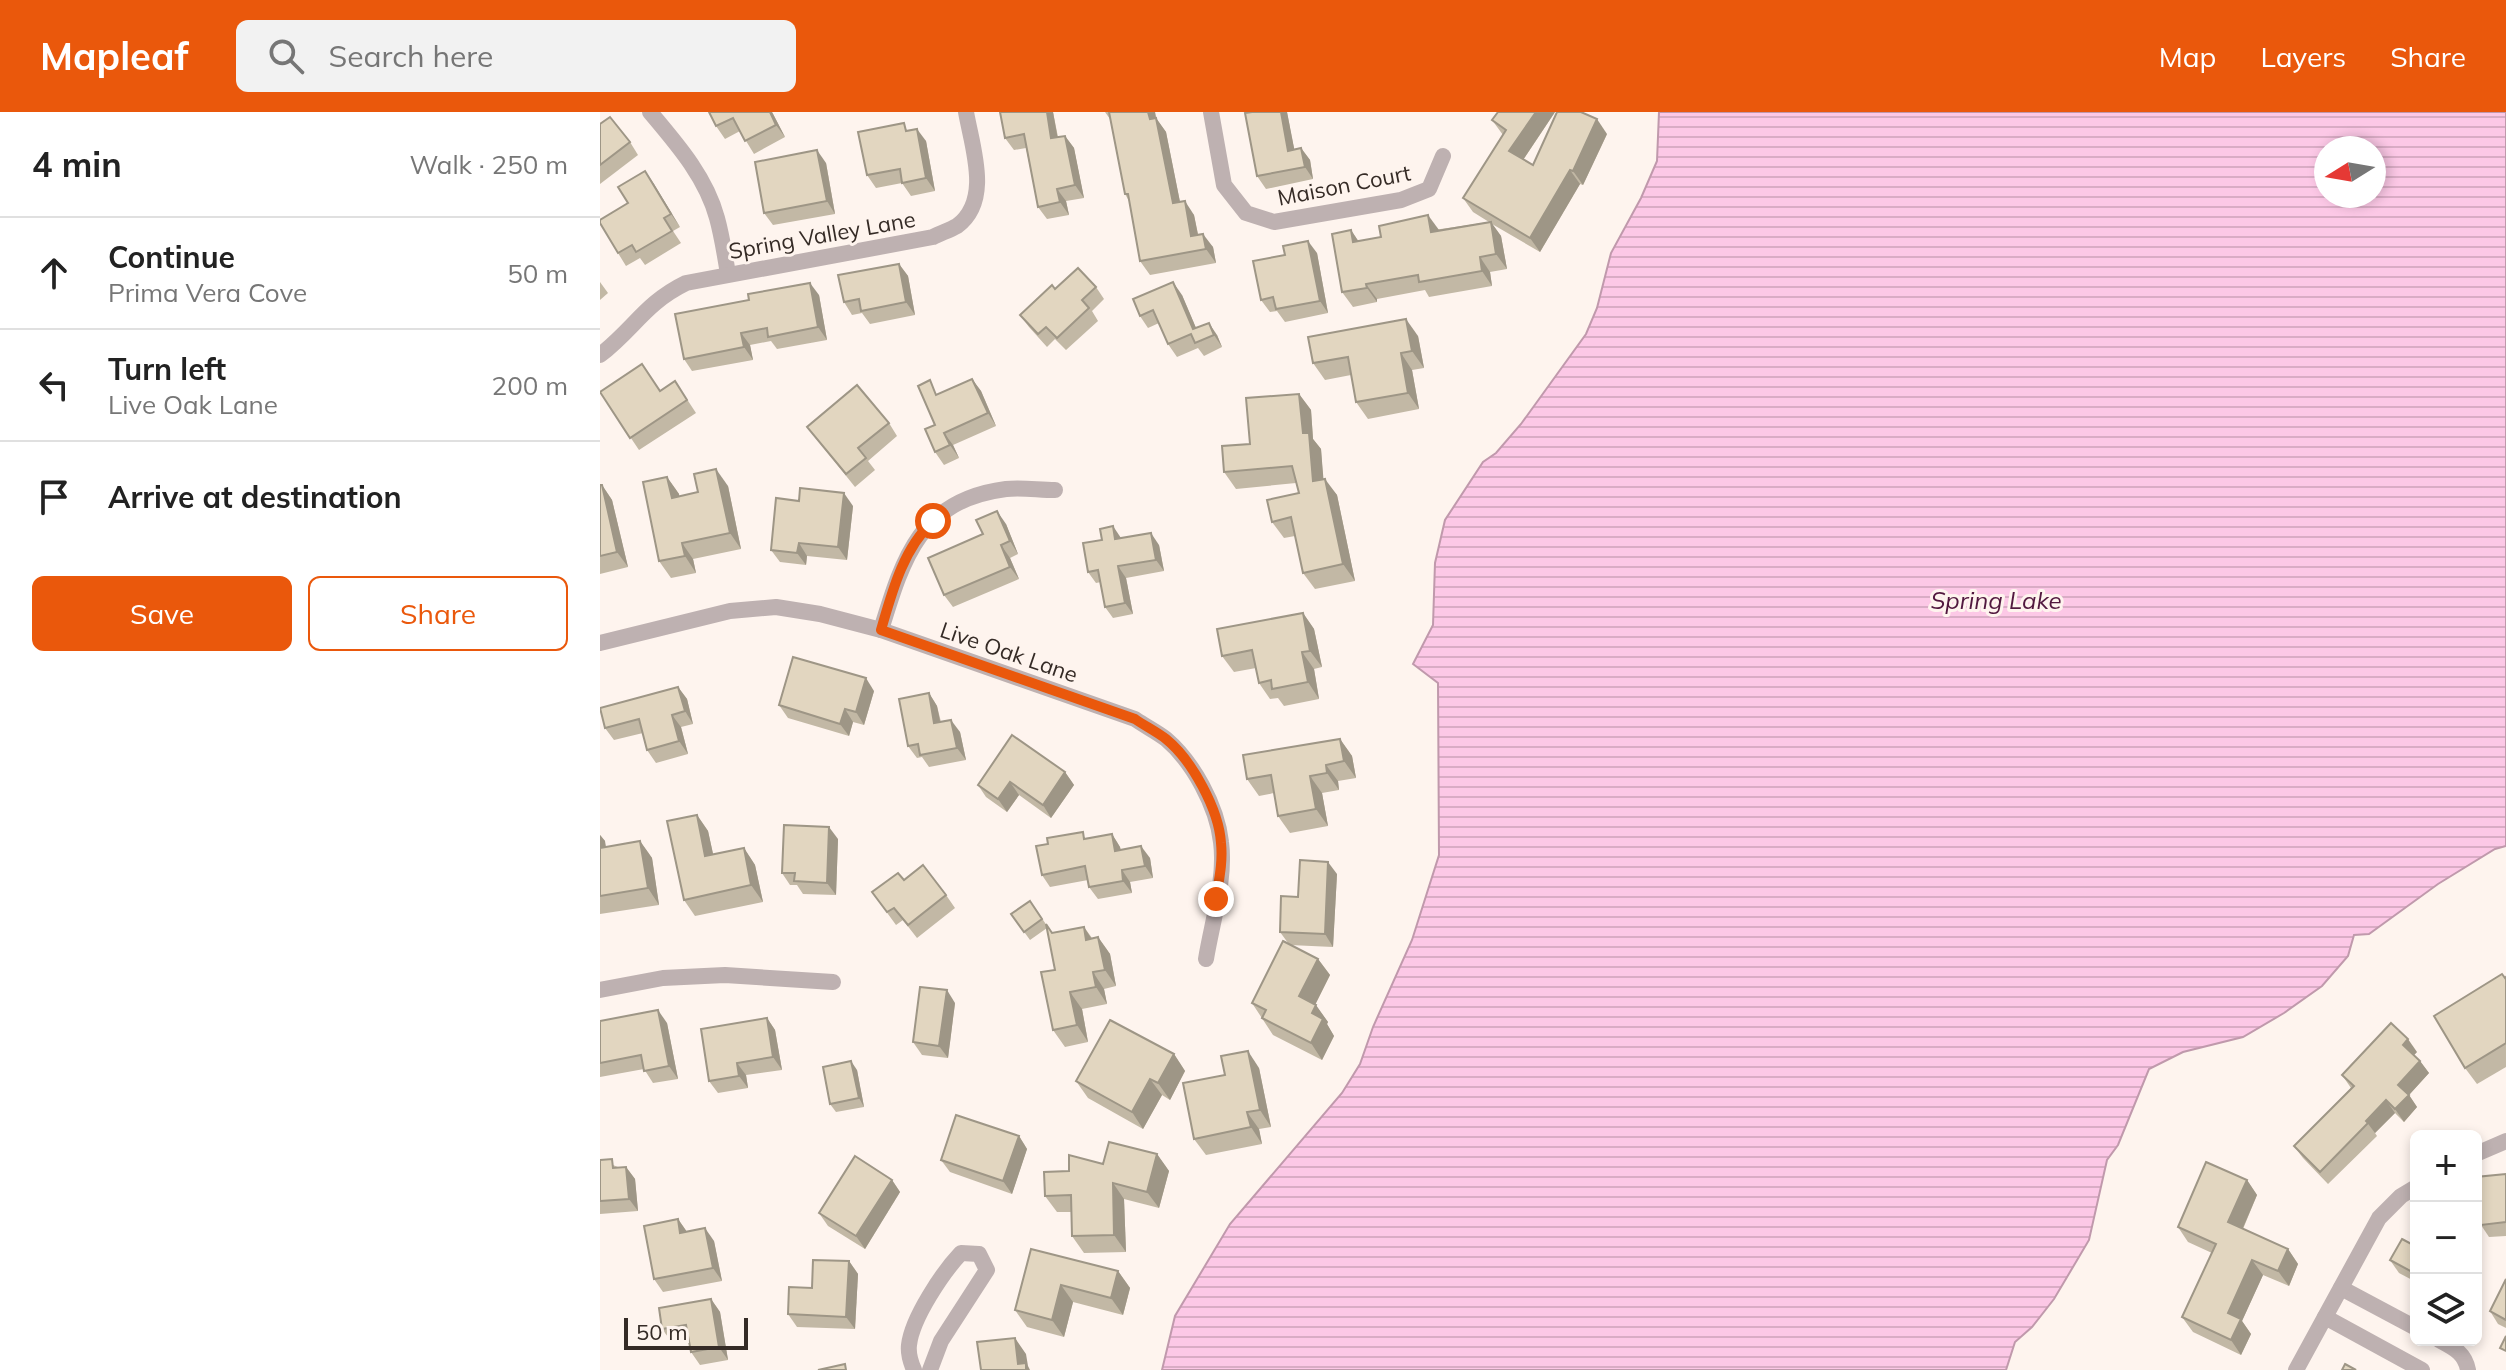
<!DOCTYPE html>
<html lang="en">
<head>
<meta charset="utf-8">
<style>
	:root { --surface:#fff; --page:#f2f2f2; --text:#222; --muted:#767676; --line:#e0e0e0; --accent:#ea580c }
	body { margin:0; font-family:Mulish,sans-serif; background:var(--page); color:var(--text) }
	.controls { position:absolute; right:24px; bottom:24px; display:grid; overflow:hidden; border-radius:12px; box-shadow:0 4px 12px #0003 }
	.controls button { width:72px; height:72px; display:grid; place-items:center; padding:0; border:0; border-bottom:2px solid var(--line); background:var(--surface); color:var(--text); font:40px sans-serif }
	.compass { position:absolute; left:1714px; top:24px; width:72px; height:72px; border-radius:50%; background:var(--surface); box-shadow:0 4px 12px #0003; rotate:259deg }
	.scale { position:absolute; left:24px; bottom:20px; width:124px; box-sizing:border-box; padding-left:8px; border:4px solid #352b26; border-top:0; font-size:22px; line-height:28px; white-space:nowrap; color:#352b26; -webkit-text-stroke:6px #fef4ee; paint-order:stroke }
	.stop { position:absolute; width:24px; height:24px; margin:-18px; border:6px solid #ea580c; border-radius:50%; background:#fff }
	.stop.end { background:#ea580c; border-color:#fff; box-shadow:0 2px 8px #0008 }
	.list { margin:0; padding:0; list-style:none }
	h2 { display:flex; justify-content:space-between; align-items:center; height:104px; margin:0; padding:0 32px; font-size:34px }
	h2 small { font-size:26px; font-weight:400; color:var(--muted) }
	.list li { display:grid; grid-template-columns:52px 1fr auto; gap:24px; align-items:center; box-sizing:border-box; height:112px; padding:0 32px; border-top:2px solid var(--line) }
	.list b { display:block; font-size:30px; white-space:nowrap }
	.list p { margin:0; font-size:26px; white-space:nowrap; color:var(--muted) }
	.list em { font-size:26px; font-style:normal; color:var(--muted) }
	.actions { display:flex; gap:16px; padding:24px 32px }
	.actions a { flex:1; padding:18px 0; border:2px solid var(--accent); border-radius:12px; text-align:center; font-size:28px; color:var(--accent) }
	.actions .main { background:var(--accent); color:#fff }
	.icon { flex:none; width:44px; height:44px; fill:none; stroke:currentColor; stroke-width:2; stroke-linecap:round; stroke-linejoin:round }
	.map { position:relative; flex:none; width:1906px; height:1258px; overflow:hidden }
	header { display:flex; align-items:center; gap:48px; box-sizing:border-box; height:112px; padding:0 40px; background:var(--accent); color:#fff }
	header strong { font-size:38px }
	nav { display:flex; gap:44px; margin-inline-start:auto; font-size:28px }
	.search { width:560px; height:72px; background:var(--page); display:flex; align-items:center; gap:20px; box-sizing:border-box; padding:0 28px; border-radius:12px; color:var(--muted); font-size:30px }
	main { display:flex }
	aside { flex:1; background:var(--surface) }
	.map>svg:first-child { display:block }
</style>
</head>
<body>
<header>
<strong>Mapleaf</strong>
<div class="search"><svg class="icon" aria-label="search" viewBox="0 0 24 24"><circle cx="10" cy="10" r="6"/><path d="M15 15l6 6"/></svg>Search here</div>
<nav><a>Map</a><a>Layers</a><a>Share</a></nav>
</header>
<main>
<aside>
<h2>4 min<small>Walk · 250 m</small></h2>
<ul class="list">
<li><svg class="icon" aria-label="ahead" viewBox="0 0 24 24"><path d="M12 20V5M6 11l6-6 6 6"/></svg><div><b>Continue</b><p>Prima Vera Cove</p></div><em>50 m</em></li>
<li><svg class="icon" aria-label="left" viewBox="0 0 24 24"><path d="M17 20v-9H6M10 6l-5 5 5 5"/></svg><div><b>Turn left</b><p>Live Oak Lane</p></div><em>200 m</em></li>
<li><svg class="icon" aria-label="arrive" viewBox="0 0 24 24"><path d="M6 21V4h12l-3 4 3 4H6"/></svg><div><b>Arrive at destination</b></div></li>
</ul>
<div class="actions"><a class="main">Save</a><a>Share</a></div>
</aside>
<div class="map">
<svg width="1906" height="1258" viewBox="0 0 1906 1258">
	<defs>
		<pattern id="water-rules" width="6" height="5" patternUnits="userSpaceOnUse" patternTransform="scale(2)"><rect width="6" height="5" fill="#fcc8e6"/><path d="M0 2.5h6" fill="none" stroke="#d9acc5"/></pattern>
	</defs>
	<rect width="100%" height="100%" fill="#fef4ee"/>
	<path fill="url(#water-rules)" stroke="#c099ac" stroke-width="2" fill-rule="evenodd" d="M1059 0H1906V734L1895 737 1838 772 1769 822 1754 823 1748 844 1722 874 1684 901 1643 925 1583 940 1549 957 1518 1033 1507 1048 1489 1128 1454 1187 1432 1215 1415 1230 1406 1258H562L575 1204 630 1112 742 981 760 952 773 915 812 828 839 743 838 571 813 552 833 513 835 451 845 408 883 350 896 341 921 312 986 222 997 196 1011 141 1041 86 1057 49ZM1726 36H1774V84H1726Z"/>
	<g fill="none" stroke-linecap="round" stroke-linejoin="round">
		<g stroke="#beb1b1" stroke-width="16">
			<path d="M50 0C77 32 106 65 117 106 122 124 125 144 128 162"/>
			<polyline points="611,0 624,73 646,101 674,110 801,88 829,77 843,44"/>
			<path d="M0 243C34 217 45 191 86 171L333 125C341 121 350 118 357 114 392 88 372 35 366 0"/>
			<path d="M281 518C303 446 320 388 406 377 421 375 439 378 455 378"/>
			<path d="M0 531 130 499 176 495 220 502 281 518 535 607C545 614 557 620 566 627 593 650 617 694 621 730 626 767 612 810 606 847"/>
			<polyline points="0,878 63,866 125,863 233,870"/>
			<polyline points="1876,1042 1906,1029"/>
			<polyline points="1741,1176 1816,1216"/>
			<polyline points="1725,1205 1822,1258"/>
			<path d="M1839 1228C1854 1236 1865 1241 1868 1258"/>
			<path d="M314 1258C311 1251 308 1241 309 1233 312 1206 343 1160 361 1141L379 1142 387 1158 341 1229 330 1258"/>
			<polyline points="1696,1258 1779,1106 1801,1084 1816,1075"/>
		</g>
	</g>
	<g fill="#c2b8a5">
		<polygon points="109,0 172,0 185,25 154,42 140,19 125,27 116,14"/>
		<polygon points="453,0 458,25 465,24 474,36 484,86 466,89 469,103 447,107 438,95 426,36 414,38 405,26"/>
		<polygon points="505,0 555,0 556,6 566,20 580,90 594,103 598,122 613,135 616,151 550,163 540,149 529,89 525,82 510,7"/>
		<polygon points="687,0 694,37 701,36 710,48 713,67 666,77 657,64"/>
		<polygon points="898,0 955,0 923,48 933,53 1007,22 983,73 980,72 940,140 892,112 901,124 907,157 890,160 892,174 829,185 825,178 777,187 777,190 753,195 742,180 751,118 758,129 889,110 873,100 863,86 903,23 892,8"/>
		<polygon points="0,12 30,30 38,43 0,72"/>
		<polygon points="309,18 326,29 335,79 311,84 302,71 276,76 267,63"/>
		<polygon points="226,51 235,102 173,113 164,101"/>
		<polygon points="45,59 80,115 73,119 81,131 45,153 40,146 26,154 18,141 28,91"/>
		<polygon points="717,141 728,201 685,210 677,199 670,200 661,188"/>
		<polygon points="299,152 308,164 315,203 270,212 262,201 252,203 244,190"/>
		<polygon points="0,170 8,181 0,188"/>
		<polygon points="496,175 504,187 492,199 498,209 466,238 455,227 447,235 429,215 420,203 455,177"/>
		<polygon points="219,183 227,228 177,237 171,229 150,233 153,248 92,259 84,247"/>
		<polygon points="582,183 596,216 617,223 622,235 604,244 598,236 577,245 568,232 559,211 548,216 540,204"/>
		<polygon points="818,224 824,256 812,258 819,297 768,307 756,290 751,263 725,268 713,251"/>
		<polygon points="372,267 381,279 396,314 353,333 359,346 344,353 335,340 335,313 339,282"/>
		<polygon points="75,269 96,301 39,338 0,280 60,279"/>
		<polygon points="699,282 711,298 713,327 721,337 723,367 737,383 755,469 715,477 703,461 695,424 684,426 672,410 699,381 696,371 636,377 624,360"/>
		<polygon points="289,311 297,324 268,349 275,358 255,375 207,315"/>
		<polygon points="67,365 79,382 79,384 128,374 141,437 93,447 96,461 71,466 59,449"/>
		<polygon points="0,373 2,373 12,388 28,455 0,462"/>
		<polygon points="199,389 253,394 247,448 207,444 206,453 180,450 171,438"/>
		<polygon points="406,412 418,442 410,446 419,467 353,495 344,483"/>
		<polygon points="521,426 559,433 564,459 526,466 533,502 513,506 505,495 501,470 496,471 488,460"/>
		<polygon points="703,501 714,517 722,555 714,557 719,587 684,594 678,586 670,587 659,571 656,556 634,560 622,544"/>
		<polygon points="78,575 87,587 93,612 81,615 88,642 56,651 47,638 43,621 14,628 5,616"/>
		<polygon points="274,579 264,613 253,610 249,624 188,606 179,593"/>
		<polygon points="329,581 337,594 341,610 360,620 366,648 329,655 322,645 317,646 308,634"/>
		<polygon points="740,627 752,644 756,666 738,669 739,678 722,681 728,714 690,721 678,704 674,681 659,684 647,667"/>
		<polygon points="465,660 474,673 451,706 419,683 407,700 386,685 378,673"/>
		<polygon points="97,703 108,719 113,742 144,736 155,753 163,790 95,804 84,788"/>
		<polygon points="512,722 520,735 521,738 550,746 553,766 530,770 532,781 498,787 489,775 488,768 450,775 442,763 488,727"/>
		<polygon points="0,723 5,729 5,735 40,729 52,746 59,793 0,802"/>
		<polygon points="238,727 236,783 203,782 197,773 190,773 182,761"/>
		<polygon points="737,762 733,835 690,833 718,847 730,863 715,893 728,910 727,912 734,924 722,948 673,923 652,891 688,831 680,820 698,785"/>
		<polygon points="304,768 346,783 355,796 317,826 303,808 296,813 272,780"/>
		<polygon points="430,789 452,821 484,815 492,826 498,825 510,842 516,874 504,877 507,892 482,897 488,930 465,935 453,918 455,858 447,816 430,828 411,802"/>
		<polygon points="1906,865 1906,955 1877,972 1865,956"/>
		<polygon points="355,891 348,946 322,943 313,930"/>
		<polygon points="167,906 175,918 182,958 146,963 148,976 118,981 109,969"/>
		<polygon points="0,909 67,911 78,967 53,971 44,957 0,965"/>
		<polygon points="1817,940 1814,943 1820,949 1829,961 1809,983 1817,995 1804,1010 1795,1001 1775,1021 1777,1024 1728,1072 1703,1046 1694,1034 1751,976 1742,963"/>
		<polygon points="574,942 585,959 570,988 562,983 543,1017 488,986 476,969"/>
		<polygon points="659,956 671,1015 659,1017 662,1032 606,1043 594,1027"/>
		<polygon points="257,958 264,995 236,1000 230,992"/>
		<polygon points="419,1024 427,1037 412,1082 350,1060 341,1048"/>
		<polygon points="557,1042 569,1059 559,1096 524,1087 526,1140 484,1141 472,1124 471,1100 457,1100 445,1084 503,1052"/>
		<polygon points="0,1048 18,1055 26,1055 35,1067 38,1099 0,1102"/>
		<polygon points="1906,1062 1906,1124 1889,1125 1881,1113"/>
		<polygon points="292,1068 300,1080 265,1137 228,1114 219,1101"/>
		<polygon points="1647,1068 1657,1083 1643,1117 1688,1137 1698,1152 1689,1174 1663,1163 1642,1209 1651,1222 1641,1243 1593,1220 1582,1205 1612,1141 1588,1130 1578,1115"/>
		<polygon points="78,1107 87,1120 114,1129 122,1169 63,1180 54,1167"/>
		<polygon points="1816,1133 1816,1170 1799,1161 1790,1148"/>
		<polygon points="431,1137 518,1159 530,1176 523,1203 473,1190 464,1225 427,1215 415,1198"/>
		<polygon points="249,1149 258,1162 255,1217 197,1215 188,1202 212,1176"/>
		<polygon points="1906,1167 1906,1216 1898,1212 1890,1199"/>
		<polygon points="111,1187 120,1200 128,1248 100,1253 91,1240 89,1227 71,1229 62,1217"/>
	</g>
	<g fill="#9e9686">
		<polygon points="170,0 172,0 185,25 176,13"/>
		<polygon points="447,0 453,0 460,39 451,26"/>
		<polygon points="548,0 555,0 556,6 566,20 583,105 573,91"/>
		<polygon points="681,0 687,0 697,51 688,39"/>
		<polygon points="936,0 955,0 919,54 909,39"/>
		<polygon points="997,7 1007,22 983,73 973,59"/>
		<polygon points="317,17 326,29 335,79 326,66"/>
		<polygon points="465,24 474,36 484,86 475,73"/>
		<polygon points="701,36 710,48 713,67 705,55"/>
		<polygon points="217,38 226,51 235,102 227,89"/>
		<polygon points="970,58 980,72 940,140 930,126"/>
		<polygon points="45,59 54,72 80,115 71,102"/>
		<polygon points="457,77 466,89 469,103 460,90"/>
		<polygon points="585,89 594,103 601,138 591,124"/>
		<polygon points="828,103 839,118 831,120"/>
		<polygon points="891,110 901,124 907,157 896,142"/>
		<polygon points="751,118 761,133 753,130"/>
		<polygon points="603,122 613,135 616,151 606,137"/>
		<polygon points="708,129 717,141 728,201 720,189"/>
		<polygon points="880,145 890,160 892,174 882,159"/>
		<polygon points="299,152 308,164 315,203 306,190"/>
		<polygon points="573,170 582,183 602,230 593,217"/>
		<polygon points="210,171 219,183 227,228 218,215"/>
		<polygon points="766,172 777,187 777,190 767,176"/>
		<polygon points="806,207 818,224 824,256 812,239"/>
		<polygon points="609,211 617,223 622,235 614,223"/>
		<polygon points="141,221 150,233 153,248 144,235"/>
		<polygon points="801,241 812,258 819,297 808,281"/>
		<polygon points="372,267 381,279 396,314 388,301"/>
		<polygon points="699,282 711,298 713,327 721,337 725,386 713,369 703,321"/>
		<polygon points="344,321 353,333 359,346 350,333"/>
		<polygon points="116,357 128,374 141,437 130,421"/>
		<polygon points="67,365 79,382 83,403 72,386"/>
		<polygon points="725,367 737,383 755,469 743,452"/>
		<polygon points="2,373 12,388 28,455 17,440"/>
		<polygon points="244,381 253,394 247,448 238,435"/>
		<polygon points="397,399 406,412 418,442 410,429"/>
		<polygon points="513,414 521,426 515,427"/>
		<polygon points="551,421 559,433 564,459 556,448"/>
		<polygon points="82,431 93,447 96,461 85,444"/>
		<polygon points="199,431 207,444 206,453 197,441"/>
		<polygon points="401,433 410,446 419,467 410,455"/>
		<polygon points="518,454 526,466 533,502 525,491"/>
		<polygon points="703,501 714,517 722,555 710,539"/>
		<polygon points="702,540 714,557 719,587 708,570"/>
		<polygon points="266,566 274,579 264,613 256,600"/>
		<polygon points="78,575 87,587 93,612 85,599"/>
		<polygon points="329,581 337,594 343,624 334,611"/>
		<polygon points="245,597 253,610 249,624 240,612"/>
		<polygon points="72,603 81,615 88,642 79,629"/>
		<polygon points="351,608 360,620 366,648 357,636"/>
		<polygon points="740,627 752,644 756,666 744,649"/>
		<polygon points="726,653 738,669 739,678 727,661"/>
		<polygon points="465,660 474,673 451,706 443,693"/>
		<polygon points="710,664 722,681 728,714 716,697"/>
		<polygon points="410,670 419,683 407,700 398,687"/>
		<polygon points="97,703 108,719 117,760 105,744"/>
		<polygon points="229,715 238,727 236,783 227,771"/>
		<polygon points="512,722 520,735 523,751 515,739"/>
		<polygon points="0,723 5,729 9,753 0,741"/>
		<polygon points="40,729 52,746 59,793 48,776"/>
		<polygon points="541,734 550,746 553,766 545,754"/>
		<polygon points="144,736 155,753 163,790 151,773"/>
		<polygon points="728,750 737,762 733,835 725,822"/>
		<polygon points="522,758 530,770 532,781 523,769"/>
		<polygon points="484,815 495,832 486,828"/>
		<polygon points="498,825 510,842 516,874 505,858"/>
		<polygon points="718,847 730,863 711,901 699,884"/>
		<polygon points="493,860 504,877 507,892 496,875"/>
		<polygon points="347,878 355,891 348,946 339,934"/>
		<polygon points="470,880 482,897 488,930 477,913"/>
		<polygon points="716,893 728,910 727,912 734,924 722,948 711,931 712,901"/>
		<polygon points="58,898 67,911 78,967 69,954"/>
		<polygon points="167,906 175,918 182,958 173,945"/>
		<polygon points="1808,927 1817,940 1812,945 1803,933"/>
		<polygon points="648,939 659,956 671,1015 660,998"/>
		<polygon points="574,942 585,959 570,988 558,971"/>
		<polygon points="251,949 257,958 264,995 259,986"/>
		<polygon points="1820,949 1829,961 1809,983 1817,995 1804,1010 1795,997 1798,973"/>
		<polygon points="137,951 146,963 148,976 139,964"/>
		<polygon points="550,967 562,983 543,1017 532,1000"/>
		<polygon points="1786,988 1795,1001 1775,1021 1766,1009"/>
		<polygon points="647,1000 659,1017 662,1032 651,1015"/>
		<polygon points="419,1024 427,1037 412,1082 403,1069"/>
		<polygon points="557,1042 569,1059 559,1096 547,1080"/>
		<polygon points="26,1055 35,1067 38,1099 29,1087"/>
		<polygon points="292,1068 300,1080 265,1137 256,1124"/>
		<polygon points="1647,1068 1657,1083 1639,1125 1628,1110"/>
		<polygon points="513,1071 524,1087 526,1140 514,1123"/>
		<polygon points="78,1107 87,1120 80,1121"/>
		<polygon points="105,1116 114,1129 122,1169 113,1156"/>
		<polygon points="1876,1127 1881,1134 1876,1143"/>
		<polygon points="1688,1137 1698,1152 1689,1174 1678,1159"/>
		<polygon points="1652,1148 1663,1163 1642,1209 1651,1222 1641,1243 1631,1228 1628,1201"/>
		<polygon points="249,1149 258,1162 255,1217 246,1205"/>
		<polygon points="518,1159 530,1176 523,1203 511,1186"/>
		<polygon points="461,1173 473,1190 464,1225 452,1208"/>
		<polygon points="111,1187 120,1200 128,1248 119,1235"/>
		<polygon points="415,1226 426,1242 428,1254 430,1258 422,1258 418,1252"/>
	</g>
	<g fill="#e2d6c0" stroke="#9e9686" stroke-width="2">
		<polygon points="109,0 170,0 176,13 145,29 133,6 116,14"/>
		<polygon points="400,0 447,0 451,26 465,24 475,73 457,77 460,90 438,95 424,22 405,26"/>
		<polygon points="509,0 548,0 550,7 556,6 573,91 585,89 591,124 603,122 606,137 540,149 528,82 525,82"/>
		<polygon points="652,0 681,0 688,39 701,36 705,55 657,64 645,1"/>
		<polygon points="898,0 936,0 909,39 933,53 957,0 981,0 997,7 973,59 970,58 930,126 863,86 906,18 892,8"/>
		<polygon points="10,5 30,30 0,53 0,12"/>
		<polygon points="304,11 306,19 317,17 326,66 302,71 300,57 267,63 258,20"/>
		<polygon points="217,38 227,89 164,101 155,50"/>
		<polygon points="45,59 71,102 64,106 72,119 36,140 32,133 18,141 0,111 0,108 28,91 18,75"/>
		<polygon points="828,103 831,120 891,110 896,142 880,145 882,159 819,170 818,163 766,172 767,176 742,180 732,122 751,118 753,130 781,125 779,114"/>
		<polygon points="708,129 720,189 676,197 673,185 661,188 653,149 685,143 683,134"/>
		<polygon points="299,152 306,190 261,199 259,187 244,190 238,163"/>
		<polygon points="478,156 496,175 482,188 489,196 457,226 446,215 438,222 420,203 452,173 455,177"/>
		<polygon points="573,170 593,217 609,211 614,223 595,231 591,222 568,232 553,198 540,204 533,187"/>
		<polygon points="210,171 218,215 168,225 167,216 141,221 144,235 84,247 75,202 149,188 148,182"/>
		<polygon points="806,207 812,239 801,241 808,281 756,290 748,245 713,251 708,225"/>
		<polygon points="42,252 60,279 75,269 87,288 30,326 0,280"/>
		<polygon points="372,267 388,301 344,321 350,333 335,340 325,317 335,313 318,274 330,268 336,283"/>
		<polygon points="257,273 289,311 258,336 266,346 246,362 207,315"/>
		<polygon points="699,282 703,321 709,321 713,369 725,367 743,452 703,461 691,405 672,410 667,388 699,381 692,354 624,360 622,334 650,332 646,286"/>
		<polygon points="116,357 130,421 82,431 85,444 59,449 43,370 67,365 72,386 98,380 94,362"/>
		<polygon points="0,373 2,373 17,440 0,444"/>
		<polygon points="200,376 244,381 238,435 199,431 197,441 171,438 176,386 199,389"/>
		<polygon points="397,399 410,429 401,433 410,455 344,483 328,446 383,422 376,408"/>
		<polygon points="513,414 515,427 551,421 556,448 518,454 525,491 505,495 498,458 488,460 483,431 502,428 500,417"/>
		<polygon points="703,501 710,539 702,540 708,570 672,577 671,568 659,571 652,538 622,544 617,517"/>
		<polygon points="193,545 266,566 256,600 245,597 240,612 179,593"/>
		<polygon points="78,575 85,599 72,603 79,629 47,638 39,607 5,616 0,596"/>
		<polygon points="329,581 334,611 351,608 357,636 320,643 318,632 308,634 299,587"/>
		<polygon points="412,623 465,660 443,693 410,670 398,687 378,673"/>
		<polygon points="740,627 744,649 726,653 727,661 710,664 716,697 678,704 671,663 647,667 643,643"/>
		<polygon points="97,703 105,744 144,736 151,773 84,788 67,709"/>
		<polygon points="184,713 229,715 227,771 194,769 195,761 182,761"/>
		<polygon points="483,720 484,727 512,722 515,739 541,734 545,754 522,758 523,769 489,775 485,754 442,763 436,734 448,732 447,726"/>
		<polygon points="40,729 48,776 0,784 0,736"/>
		<polygon points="700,748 728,750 725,822 680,820 681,784 698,785"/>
		<polygon points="323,753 346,783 308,813 294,796 287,800 272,780 298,761 304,768"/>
		<polygon points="430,789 442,807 424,820 411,802"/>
		<polygon points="446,812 452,821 484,815 486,828 498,825 505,858 493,860 496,875 470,880 477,913 453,918 441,860 455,858"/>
		<polygon points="683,829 718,847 699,884 716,893 712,901 723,907 711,931 662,906 666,898 652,891"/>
		<polygon points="1902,862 1905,866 1906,865 1906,931 1865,956 1834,904"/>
		<polygon points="320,875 347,878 339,934 313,930"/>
		<polygon points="58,898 69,954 44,959 41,943 0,951 0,909"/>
		<polygon points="167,906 173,945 137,951 139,964 109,969 101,917"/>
		<polygon points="510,908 574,942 558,971 550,967 532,1000 476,969"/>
		<polygon points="1791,911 1808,927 1803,933 1820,949 1798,973 1809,983 1795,997 1786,988 1766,1009 1768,1011 1720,1060 1694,1034 1754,974 1742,963"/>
		<polygon points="648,939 660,998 647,1000 651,1015 594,1027 583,971 625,963 621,944"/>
		<polygon points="251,949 259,986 230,992 223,955"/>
		<polygon points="356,1003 419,1024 403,1069 341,1048"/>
		<polygon points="509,1030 557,1042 547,1080 513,1071 514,1123 472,1124 471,1083 445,1084 444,1060 469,1059 469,1043 503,1052"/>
		<polygon points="255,1044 292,1068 256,1124 219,1101"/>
		<polygon points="12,1047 13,1056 26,1055 29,1087 0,1089 0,1048"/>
		<polygon points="1606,1050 1647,1068 1628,1110 1688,1137 1678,1159 1652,1148 1628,1201 1641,1207 1631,1228 1582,1205 1616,1132 1578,1115"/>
		<polygon points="1906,1062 1906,1110 1881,1113 1876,1065"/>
		<polygon points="78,1107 80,1121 105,1116 113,1156 54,1167 44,1114"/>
		<polygon points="1802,1127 1815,1134 1816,1133 1816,1162 1790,1148"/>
		<polygon points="431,1137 518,1159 511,1186 461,1173 452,1208 415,1198"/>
		<polygon points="213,1148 249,1149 246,1205 188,1202 189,1175 212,1176"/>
		<polygon points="1906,1167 1906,1208 1890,1199"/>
		<polygon points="111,1187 119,1235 91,1240 86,1213 62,1217 59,1196"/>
		<polygon points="1906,1224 1906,1239 1900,1236"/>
		<polygon points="415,1226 418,1252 426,1251 426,1258 381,1258 377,1230"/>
		<polygon points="245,1252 246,1258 218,1258"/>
		<polygon points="1745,1252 1756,1258 1742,1258"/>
	</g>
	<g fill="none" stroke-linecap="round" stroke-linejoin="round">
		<path stroke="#ea580c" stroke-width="10" d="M333 409C303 437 292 480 281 518L535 607C545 614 557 620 566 627 592 648 619 698 621 731 623 750 619 768 616 787"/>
	</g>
	<g text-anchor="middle" stroke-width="6" stroke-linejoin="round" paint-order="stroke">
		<g font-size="22" fill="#352b26" stroke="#fef4ee">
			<text transform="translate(744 73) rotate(-11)" y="8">Maison Court</text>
			<text transform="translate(222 123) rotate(-10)" y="8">Spring Valley Lane</text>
			<text transform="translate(409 540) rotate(19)" y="8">Live Oak Lane</text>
		</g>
		<g font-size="24" font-style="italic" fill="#52183f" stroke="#fef4ee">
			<text x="1396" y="497">Spring Lake</text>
		</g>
	</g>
</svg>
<div class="controls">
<button>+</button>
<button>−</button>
<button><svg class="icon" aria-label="layers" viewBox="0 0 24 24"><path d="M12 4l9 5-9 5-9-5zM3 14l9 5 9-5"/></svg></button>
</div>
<svg class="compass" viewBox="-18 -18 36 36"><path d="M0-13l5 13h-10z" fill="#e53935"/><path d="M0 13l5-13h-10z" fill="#767676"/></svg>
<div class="scale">50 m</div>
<div class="stop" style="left:333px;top:409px"></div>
<div class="stop end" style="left:616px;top:787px"></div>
</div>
</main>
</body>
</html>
